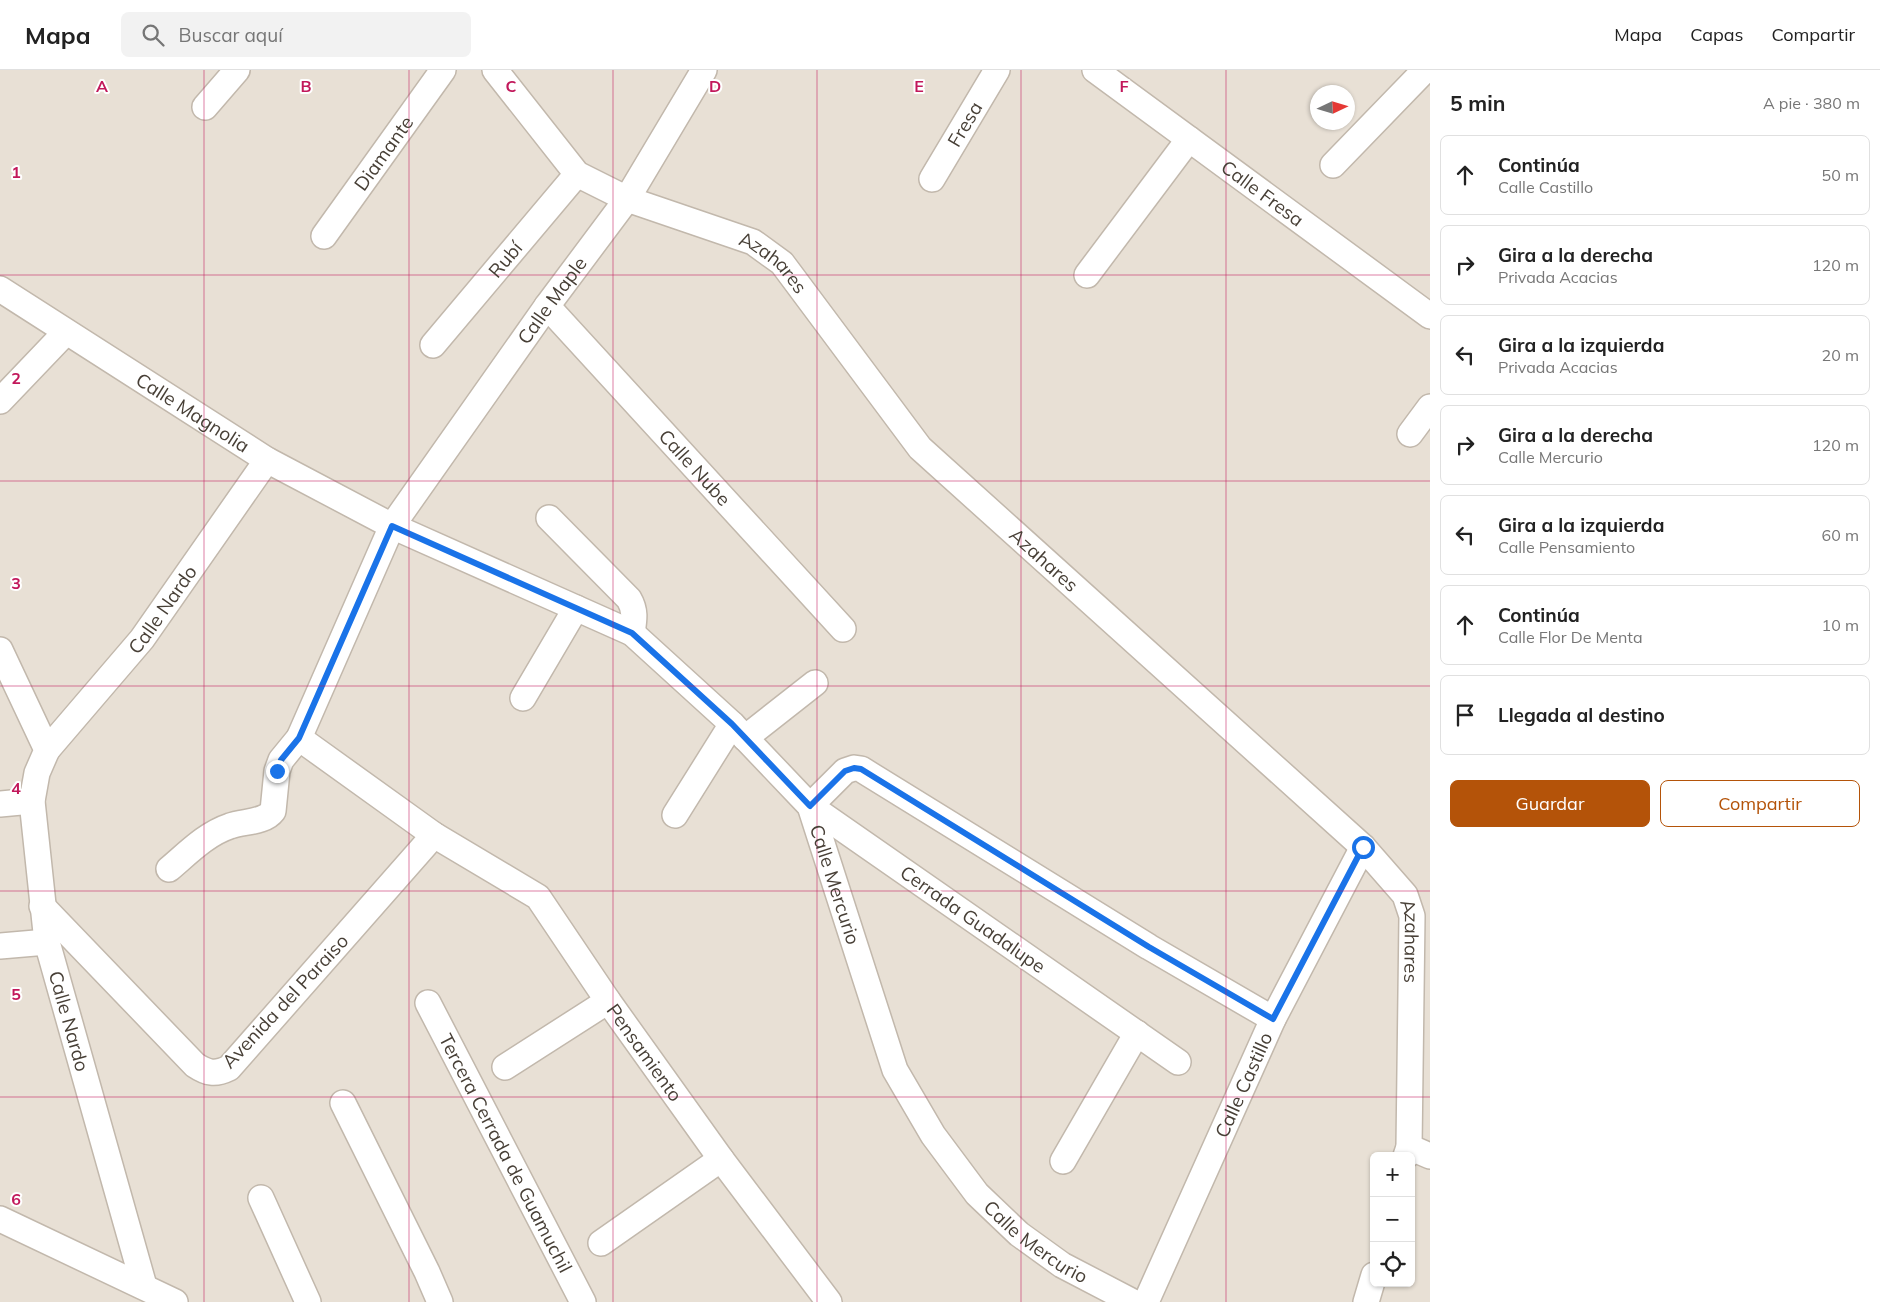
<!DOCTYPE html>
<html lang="es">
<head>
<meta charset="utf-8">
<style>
	:root { --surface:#fff; --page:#f2f2f2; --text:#222; --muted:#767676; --line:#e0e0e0; --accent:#b45309 }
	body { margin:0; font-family:Mulish,sans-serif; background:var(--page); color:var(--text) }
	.controls { position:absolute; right:15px; bottom:15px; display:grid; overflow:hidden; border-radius:8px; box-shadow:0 1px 4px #0004 }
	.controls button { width:45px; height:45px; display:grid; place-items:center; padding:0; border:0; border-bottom:1px solid var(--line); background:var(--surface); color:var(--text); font:25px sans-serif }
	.compass { position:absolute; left:1310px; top:15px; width:45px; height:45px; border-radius:50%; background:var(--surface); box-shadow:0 1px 4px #0004; rotate:86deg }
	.stop { position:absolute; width:15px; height:15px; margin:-11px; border:4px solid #1a73e8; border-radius:50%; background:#fff }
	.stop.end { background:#1a73e8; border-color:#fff; box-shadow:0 1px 5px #0008 }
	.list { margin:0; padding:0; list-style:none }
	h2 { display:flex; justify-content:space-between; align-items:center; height:65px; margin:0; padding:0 20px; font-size:21px }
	h2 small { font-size:16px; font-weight:400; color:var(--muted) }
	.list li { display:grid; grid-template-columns:32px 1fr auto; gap:15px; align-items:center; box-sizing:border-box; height:80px; margin:0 10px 10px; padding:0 10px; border:1px solid var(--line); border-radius:8px }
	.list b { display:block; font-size:19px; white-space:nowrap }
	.list p { margin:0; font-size:16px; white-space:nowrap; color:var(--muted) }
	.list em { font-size:16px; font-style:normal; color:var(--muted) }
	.actions { display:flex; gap:10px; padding:15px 20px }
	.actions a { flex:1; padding:11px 0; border:1px solid var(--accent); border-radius:8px; text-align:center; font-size:18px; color:var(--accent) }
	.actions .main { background:var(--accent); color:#fff }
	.icon { flex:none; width:28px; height:28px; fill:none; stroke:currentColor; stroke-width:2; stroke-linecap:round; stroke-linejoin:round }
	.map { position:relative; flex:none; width:1430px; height:1232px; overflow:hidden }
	header { display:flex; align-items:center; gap:30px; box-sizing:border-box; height:70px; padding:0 25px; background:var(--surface); border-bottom:1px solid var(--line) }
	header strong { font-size:24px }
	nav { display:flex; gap:28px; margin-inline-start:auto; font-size:18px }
	.search { width:350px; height:45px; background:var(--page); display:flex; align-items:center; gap:12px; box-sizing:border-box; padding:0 18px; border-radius:8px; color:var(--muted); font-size:19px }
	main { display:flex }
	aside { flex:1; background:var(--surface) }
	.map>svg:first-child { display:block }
</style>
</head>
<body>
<header>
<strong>Mapa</strong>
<div class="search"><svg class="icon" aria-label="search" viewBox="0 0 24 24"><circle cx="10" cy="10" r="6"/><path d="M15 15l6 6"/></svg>Buscar aquí</div>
<nav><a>Mapa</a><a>Capas</a><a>Compartir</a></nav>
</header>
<main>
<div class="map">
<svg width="1430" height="1232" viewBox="0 0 1430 1232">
	<rect width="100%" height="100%" fill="#f4efe7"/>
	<path fill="#e8e0d5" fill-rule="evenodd" d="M0 0H1430V1232H0ZM1318 22H1348V52H1318ZM1374 1086H1411V1213H1374Z"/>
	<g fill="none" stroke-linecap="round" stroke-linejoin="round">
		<g stroke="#c2b8ac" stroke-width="28">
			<g id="minor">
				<path id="s1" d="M495 0 577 104 627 129 753 172 782 193 920 378 1363 777 1405 825 1412 846 1409 1077 1406 1086"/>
				<path id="s2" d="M1095 0 1430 246"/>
				<polyline points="205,37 237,0"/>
				<polyline points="1333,95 1425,0"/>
				<path id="s3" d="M932 109 997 0"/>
				<path id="s4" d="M324 166 443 0"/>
				<polyline points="1087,205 1189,69"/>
				<path id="s5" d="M0 219 267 390 392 456 632 563 732 654 810 736 895 1000 933 1065 977 1124 1019 1164 1062 1195 1133 1232"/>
				<path id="s6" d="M547 236 843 559"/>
				<path id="s7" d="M433 275 577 104"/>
				<polyline points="0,331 66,262"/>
				<polyline points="1410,364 1430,337"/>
				<path d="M549 448 629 529C636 541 634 550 632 563"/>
				<path id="s8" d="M0 580 47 680 37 703 32 731 47 872 144 1216"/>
				<polyline points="523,628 576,538"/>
				<path id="s9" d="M299 668 434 765 538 827 608 931 721 1089 829 1232"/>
				<polyline points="745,668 815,613"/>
				<path id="s10" d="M47 680 142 569 267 390"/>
				<polyline points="0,734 32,731"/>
				<polyline points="675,745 732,654"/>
				<path id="s11" d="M169 799C188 783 206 764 230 756 243 751 264 753 273 741L277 701 281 690 299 668 392 456 547 236 627 129 704 0"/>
				<path d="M42 836 195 995C207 1003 215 1005 229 998L434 765"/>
				<polyline points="0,876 47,872"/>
				<path id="s12" d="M428 933 583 1232"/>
				<polyline points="1178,992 810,736 845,701 854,698 861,699 1149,877 1273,949"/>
				<polyline points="505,997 608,931"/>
				<polyline points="343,1033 427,1202 440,1232"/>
				<polyline points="1409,1077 1430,1086"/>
				<polyline points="1063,1091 1137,963"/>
				<polyline points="261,1128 308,1232"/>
				<polyline points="0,1149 175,1232"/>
				<polyline points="601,1173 721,1089"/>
				<path id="s13" d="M1146 1232 1273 949 1363 777"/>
				<polyline points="1366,1232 1374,1205"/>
			</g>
		</g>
		<use href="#minor" stroke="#fff" stroke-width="25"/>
	</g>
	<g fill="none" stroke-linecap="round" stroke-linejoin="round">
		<polyline stroke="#1a73e8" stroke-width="6" points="277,701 281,690 299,668 392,456 632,563 732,654 810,736 845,701 854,698 861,699 1149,877 1273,949 1363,777"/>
	</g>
	<path fill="none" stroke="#c2185b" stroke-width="1" stroke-opacity="0.55" d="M204 0V1232M409 0V1232M613 0V1232M817 0V1232M1021 0V1232M1226 0V1232M0 205H1430M0 411H1430M0 616H1430M0 821H1430M0 1027H1430"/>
	<g text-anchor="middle" stroke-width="4" stroke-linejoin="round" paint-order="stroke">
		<g font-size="19" fill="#473f36" stroke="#fff">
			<text dy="7" stroke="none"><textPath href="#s3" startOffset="64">Fresa</textPath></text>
			<text dy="7" stroke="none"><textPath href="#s4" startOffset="102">Diamante</textPath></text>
			<text dy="7" stroke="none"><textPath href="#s2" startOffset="208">Calle Fresa</textPath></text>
			<text dy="7" stroke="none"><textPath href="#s7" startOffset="112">Rubí</textPath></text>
			<text dy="7" stroke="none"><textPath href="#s1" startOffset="350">Azahares</textPath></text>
			<text dy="7" stroke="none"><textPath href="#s11" startOffset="710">Calle Maple</textPath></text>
			<text dy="7" stroke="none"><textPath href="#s5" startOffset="229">Calle Magnolia</textPath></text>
			<text dy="7" stroke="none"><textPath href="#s6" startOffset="219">Calle Nube</textPath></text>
			<text dy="7" stroke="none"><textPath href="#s1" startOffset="755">Azahares</textPath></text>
			<text dy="7" stroke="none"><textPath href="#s10" startOffset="182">Calle Nardo</textPath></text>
			<text dy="7" stroke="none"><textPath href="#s5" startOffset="1052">Calle Mercurio</textPath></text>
			<text transform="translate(973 849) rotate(35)" y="7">Cerrada Guadalupe</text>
			<text dy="7" stroke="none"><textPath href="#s1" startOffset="1295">Azahares</textPath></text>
			<text transform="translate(285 931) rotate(-47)" y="7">Avenida del Paraiso</text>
			<text dy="7" stroke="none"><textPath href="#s8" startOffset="388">Calle Nardo</textPath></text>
			<text dy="7" stroke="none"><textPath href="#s9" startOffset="476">Pensamiento</textPath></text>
			<text dy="7" stroke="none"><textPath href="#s13" startOffset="238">Calle Castillo</textPath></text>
			<text dy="7" stroke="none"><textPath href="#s12" startOffset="169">Tercera Cerrada de Guamuchil</textPath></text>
			<text dy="7" stroke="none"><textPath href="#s5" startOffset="1472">Calle Mercurio</textPath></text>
		</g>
	</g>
	<g font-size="16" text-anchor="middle" font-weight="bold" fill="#c2185b" stroke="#fff" stroke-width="4" stroke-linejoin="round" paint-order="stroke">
		<text x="102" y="22">A</text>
		<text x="306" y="22">B</text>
		<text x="511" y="22">C</text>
		<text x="715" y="22">D</text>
		<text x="919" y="22">E</text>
		<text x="1124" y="22">F</text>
		<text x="16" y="108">1</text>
		<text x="16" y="314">2</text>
		<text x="16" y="519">3</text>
		<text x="16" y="724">4</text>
		<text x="16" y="930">5</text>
		<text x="16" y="1135">6</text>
	</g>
</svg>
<div class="controls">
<button>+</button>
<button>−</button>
<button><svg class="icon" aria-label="locate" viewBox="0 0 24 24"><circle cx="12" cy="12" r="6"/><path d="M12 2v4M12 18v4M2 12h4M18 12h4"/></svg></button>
</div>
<svg class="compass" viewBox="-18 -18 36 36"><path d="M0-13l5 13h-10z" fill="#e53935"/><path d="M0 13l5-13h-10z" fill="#767676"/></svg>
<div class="stop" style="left:1363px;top:777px"></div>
<div class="stop end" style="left:277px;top:701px"></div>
</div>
<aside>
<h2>5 min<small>A pie · 380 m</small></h2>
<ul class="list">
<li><svg class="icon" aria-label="ahead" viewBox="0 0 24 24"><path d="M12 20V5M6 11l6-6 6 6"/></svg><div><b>Continúa</b><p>Calle Castillo</p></div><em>50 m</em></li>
<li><svg class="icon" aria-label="right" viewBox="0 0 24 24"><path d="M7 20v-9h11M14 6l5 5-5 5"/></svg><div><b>Gira a la derecha</b><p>Privada Acacias</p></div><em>120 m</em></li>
<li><svg class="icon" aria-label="left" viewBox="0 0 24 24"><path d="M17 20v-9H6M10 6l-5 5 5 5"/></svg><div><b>Gira a la izquierda</b><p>Privada Acacias</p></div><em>20 m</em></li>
<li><svg class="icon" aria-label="right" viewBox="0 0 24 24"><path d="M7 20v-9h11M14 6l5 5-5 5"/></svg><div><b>Gira a la derecha</b><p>Calle Mercurio</p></div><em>120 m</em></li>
<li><svg class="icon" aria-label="left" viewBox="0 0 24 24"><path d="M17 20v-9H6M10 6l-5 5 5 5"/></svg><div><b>Gira a la izquierda</b><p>Calle Pensamiento</p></div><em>60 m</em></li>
<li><svg class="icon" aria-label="ahead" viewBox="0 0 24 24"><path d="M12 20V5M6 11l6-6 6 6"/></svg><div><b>Continúa</b><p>Calle Flor De Menta</p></div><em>10 m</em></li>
<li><svg class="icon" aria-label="arrive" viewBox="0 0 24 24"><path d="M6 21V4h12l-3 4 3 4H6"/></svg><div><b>Llegada al destino</b></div></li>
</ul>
<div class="actions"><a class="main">Guardar</a><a>Compartir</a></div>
</aside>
</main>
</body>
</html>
